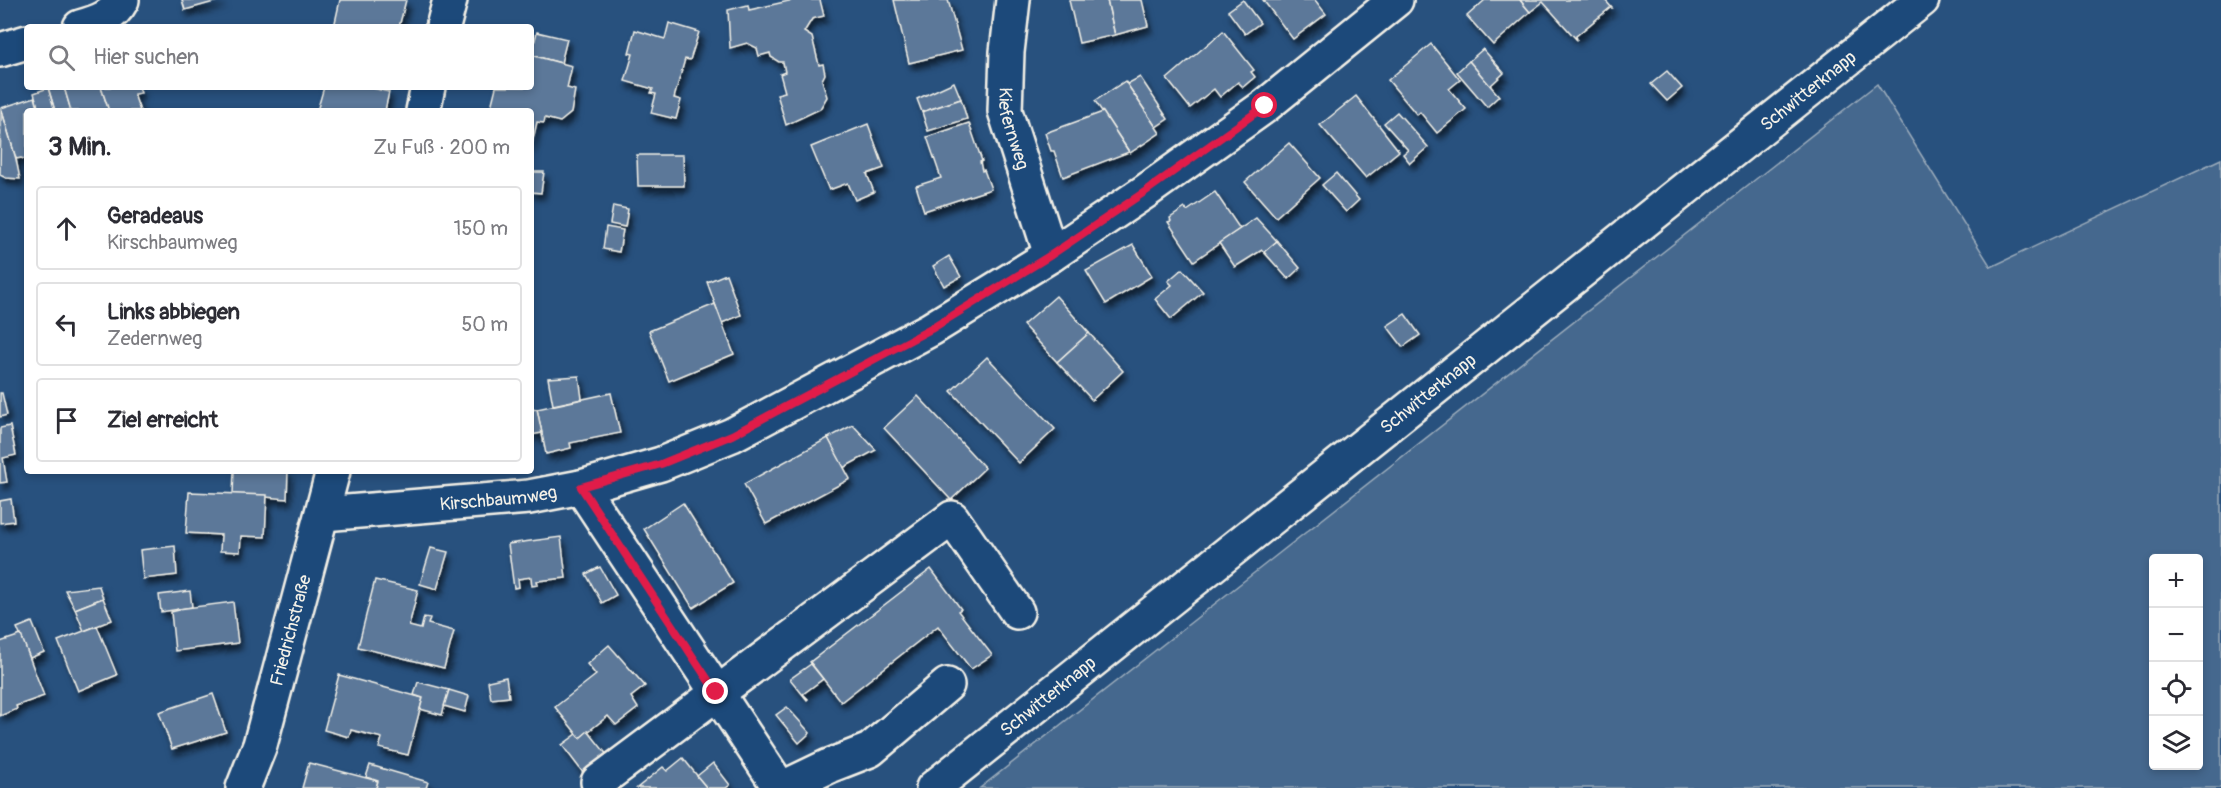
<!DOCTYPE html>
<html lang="de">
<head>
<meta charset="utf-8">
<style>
	:root { --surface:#fff; --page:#f7f7f7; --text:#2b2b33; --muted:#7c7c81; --line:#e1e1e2 }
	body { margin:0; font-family:Pangolin,sans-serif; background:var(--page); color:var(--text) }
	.controls { position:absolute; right:18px; bottom:18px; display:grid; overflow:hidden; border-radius:6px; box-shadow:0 3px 9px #0003 }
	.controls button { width:54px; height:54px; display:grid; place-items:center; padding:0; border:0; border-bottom:2px solid var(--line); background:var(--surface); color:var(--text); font:30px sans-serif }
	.stop { position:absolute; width:18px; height:18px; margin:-14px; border:4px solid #e11d48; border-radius:50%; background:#fff }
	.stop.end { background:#e11d48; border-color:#fff; box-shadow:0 2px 6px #0008 }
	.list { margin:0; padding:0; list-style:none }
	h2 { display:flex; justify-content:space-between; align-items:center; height:78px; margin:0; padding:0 24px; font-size:26px }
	h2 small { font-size:20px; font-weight:400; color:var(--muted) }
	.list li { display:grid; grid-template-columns:39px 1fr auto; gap:18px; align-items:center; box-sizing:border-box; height:84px; margin:0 12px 12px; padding:0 12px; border:2px solid var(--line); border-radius:6px }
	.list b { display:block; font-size:22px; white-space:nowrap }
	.list p { margin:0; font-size:20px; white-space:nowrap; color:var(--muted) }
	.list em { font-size:20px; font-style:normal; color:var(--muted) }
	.icon { flex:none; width:33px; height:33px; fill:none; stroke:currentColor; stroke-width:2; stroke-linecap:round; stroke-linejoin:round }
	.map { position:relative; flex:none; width:2221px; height:788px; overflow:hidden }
	.search { position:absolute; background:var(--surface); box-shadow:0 3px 9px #0003; left:24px; top:24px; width:510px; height:66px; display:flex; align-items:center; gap:15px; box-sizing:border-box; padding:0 21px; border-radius:6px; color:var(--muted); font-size:22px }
	.panel { position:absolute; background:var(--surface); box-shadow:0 3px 9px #0003; left:24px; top:108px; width:510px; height:366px; border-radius:6px }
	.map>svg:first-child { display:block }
</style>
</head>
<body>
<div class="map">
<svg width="2221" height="788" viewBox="0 0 2221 788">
	<defs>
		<filter id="shadow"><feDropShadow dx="3.5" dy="6" stdDeviation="3" flood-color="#0009"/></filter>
	</defs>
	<rect width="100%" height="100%" fill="#28517e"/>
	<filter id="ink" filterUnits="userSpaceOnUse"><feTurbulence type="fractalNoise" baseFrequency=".0167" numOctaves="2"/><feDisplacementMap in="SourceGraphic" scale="12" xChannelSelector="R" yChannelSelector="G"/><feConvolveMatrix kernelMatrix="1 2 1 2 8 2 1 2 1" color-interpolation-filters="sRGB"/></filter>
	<g filter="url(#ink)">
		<path fill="#45688e" stroke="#9cacbb" stroke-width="1.5" fill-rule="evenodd" d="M1877 84 1991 267 2221 159V788H980ZM2154 558H2198V766H2154Z"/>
		<g fill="#5b7899" stroke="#f4f1e8" stroke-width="1.5" filter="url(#shadow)">
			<polygon points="182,0 221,0 185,10"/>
			<polygon points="340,0 406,0 399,27 334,27"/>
			<polygon points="793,0 820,0 824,16 812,19 804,32 812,37 819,65 823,64 825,74 822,80 827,97 820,109 786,125 777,94 785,92 780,74 785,72 783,62 779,62 771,57 770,53 759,56 757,48 747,43 730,48 728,10 748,5 749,10"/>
			<polygon points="894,0 948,0 962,50 909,63"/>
			<polygon points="1069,0 1107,0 1115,35 1079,43"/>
			<polygon points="1107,0 1142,0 1148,26 1115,35"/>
			<polygon points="1243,0 1260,23 1245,34 1228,11"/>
			<polygon points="1263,0 1315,0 1326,14 1293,39"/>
			<polygon points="1485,0 1520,0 1530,12 1493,45 1467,16"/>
			<polygon points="1520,0 1605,0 1612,8 1610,8 1576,36 1577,40 1543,2 1530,12"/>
			<polygon points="669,23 699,32 690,60 685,59 674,98 681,100 676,119 651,113 656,94 651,93 653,89 625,81 633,54 629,53 635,30 665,39"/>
			<polygon points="1223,31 1254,70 1251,72 1255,77 1243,87 1238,82 1220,97 1214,89 1190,108 1167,79"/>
			<polygon points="537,32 567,39 561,63 531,55"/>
			<polygon points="1431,44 1460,80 1449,89 1466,109 1437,133 1420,112 1417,115 1388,80"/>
			<polygon points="1483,49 1504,73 1490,86 1469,61"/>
			<polygon points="531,55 572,66 567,88 575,90 571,113 560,122 545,118 544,123 537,122 531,148 531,111 490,111 496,87 531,87"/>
			<polygon points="1469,61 1499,96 1487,107 1457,72"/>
			<polygon points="1667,71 1682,88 1667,101 1651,84"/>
			<polygon points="1140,77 1168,119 1156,127 1127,84"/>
			<polygon points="1125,81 1160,133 1130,153 1095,101"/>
			<polygon points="954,82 961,99 922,112 917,99"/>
			<polygon points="48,87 64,87 71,110 55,111"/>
			<polygon points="64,87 101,87 109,111 71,111"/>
			<polygon points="101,87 139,87 141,93 134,94 140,111 109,111"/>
			<polygon points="324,87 368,87 389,92 385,111 317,111"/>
			<polygon points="48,88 55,111 39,111 34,93"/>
			<polygon points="1356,96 1399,151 1366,178 1320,125"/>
			<polygon points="35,97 39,111 27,111 27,160 21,158 16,159 1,108"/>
			<polygon points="961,99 967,119 928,131 922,112"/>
			<polygon points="1,108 16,159 20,179 6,178 0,175"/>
			<polygon points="1103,112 1129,152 1063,177 1054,151 1051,151 1045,133"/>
			<polygon points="1397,112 1428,147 1410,163 1403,154 1408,150 1384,123"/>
			<polygon points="969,123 982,161 980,162 982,171 984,170 991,189 924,211 916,186 941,178 927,137"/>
			<polygon points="868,124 884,168 867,174 874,192 855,200 848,183 829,190 811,147"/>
			<polygon points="1289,143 1320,178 1276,217 1245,182"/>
			<polygon points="637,155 683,155 684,186 638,186"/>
			<polygon points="531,172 544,172 541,193 531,192"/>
			<polygon points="1336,173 1359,200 1346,212 1322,185"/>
			<polygon points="1215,192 1240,229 1194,261 1168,222 1171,221 1170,218 1185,208 1187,211"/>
			<polygon points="613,206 628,209 625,227 610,224"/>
			<polygon points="1256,218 1277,241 1264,252 1262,250 1235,267 1219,243"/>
			<polygon points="606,227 623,230 619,252 603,249"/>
			<polygon points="1277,241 1300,268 1288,279 1264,252"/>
			<polygon points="1133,245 1152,276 1106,304 1086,271"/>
			<polygon points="949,256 961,277 944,286 933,266"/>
			<polygon points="1182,269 1203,292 1171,319 1155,299 1172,285 1168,281"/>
			<polygon points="726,274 741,315 722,323 707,282"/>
			<polygon points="1056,296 1089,333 1057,362 1023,325"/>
			<polygon points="715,304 734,354 669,381 649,331"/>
			<polygon points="1405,314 1420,335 1403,347 1387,326"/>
			<polygon points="1089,333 1123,371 1092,400 1057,362"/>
			<polygon points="987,357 1055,429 1019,463 951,391"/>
			<polygon points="579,376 582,399 553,405 548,378"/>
			<polygon points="0,393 2,393 7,415 0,417"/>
			<polygon points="611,393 620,433 570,443 571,448 546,454 537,409"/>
			<polygon points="918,396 985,468 951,500 884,428"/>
			<polygon points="537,409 542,433 531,435 531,410"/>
			<polygon points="853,425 876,450 843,468 828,438"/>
			<polygon points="10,426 16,455 3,458 7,482 0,483 0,428"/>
			<polygon points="828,438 850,479 766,524 744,484"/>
			<polygon points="234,471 288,471 287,499 233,494"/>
			<polygon points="189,492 267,495 265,537 241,536 240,552 220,551 221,535 186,533"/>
			<polygon points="11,499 14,521 0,523 0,501"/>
			<polygon points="683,503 733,583 693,608 644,529"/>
			<polygon points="561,537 566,578 537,581 538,585 532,586 531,577 518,579 519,587 514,588 508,544"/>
			<polygon points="175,546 177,575 143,579 140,550"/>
			<polygon points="431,548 448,552 437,589 420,584"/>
			<polygon points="600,567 616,595 602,603 586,574"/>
			<polygon points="931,569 961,609 958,611 992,655 971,669 938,626 841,702 810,662"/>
			<polygon points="375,580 418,590 409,626 421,629 424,617 430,618 428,624 454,631 444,668 358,647"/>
			<polygon points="99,586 103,598 75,609 65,590"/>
			<polygon points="190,591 192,607 161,612 159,595"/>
			<polygon points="103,598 112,620 84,631 75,609"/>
			<polygon points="233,602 238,643 175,651 171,612 179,610 178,609"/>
			<polygon points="32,622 44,652 30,658 17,628"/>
			<polygon points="97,626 117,675 78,691 58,641"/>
			<polygon points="21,635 44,696 16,706 17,709 0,716 0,642"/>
			<polygon points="609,645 645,686 631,697 638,708 616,725 608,716 580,738 555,707 596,675 587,664"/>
			<polygon points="811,664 823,679 803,694 808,699 807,700 790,679"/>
			<polygon points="339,675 423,698 408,755 379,748 382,738 351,730 349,737 324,730"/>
			<polygon points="506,677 509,697 491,699 488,681"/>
			<polygon points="418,682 449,690 442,715 420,709 423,698 414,695"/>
			<polygon points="449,690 469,696 465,712 444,706"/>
			<polygon points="213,694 226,732 172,749 159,712"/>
			<polygon points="787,707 810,733 799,743 776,715"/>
			<polygon points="588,731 608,756 584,774 562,745 577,734 580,738"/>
			<polygon points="683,758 707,788 637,788 663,767 667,771"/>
			<polygon points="309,763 378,781 376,788 302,788"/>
			<polygon points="713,763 730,785 726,788 707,788 697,776"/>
			<polygon points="370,765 428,782 426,788 376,788 378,781 366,777"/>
		</g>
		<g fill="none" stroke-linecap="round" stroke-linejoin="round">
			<g stroke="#f4f1e8" stroke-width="38">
				<g id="minor">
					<path id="s1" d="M1013 0 1007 52 1005 111 1051 255"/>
					<path d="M80 27C98 22 113 17 122 0"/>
					<polyline points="443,27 450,0"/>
					<polyline points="0,50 27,42"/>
					<polyline points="423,111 428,87"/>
					<polyline points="581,487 780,788"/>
					<path id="s2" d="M323 514 529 497 581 487 661 464 732 435 931 329 1051 255 1146 191 1265 106 1396 0"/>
					<polyline points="598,782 952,518 1017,612"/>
					<path id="s3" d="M243 788 260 745 333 471"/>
					<polyline points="783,788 829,766 870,750 947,685"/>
				</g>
			</g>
			<g stroke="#f4f1e8" stroke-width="38">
				<g id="major">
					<path id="s4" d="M933 788 1922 0"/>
				</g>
			</g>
			<use href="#minor" stroke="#1f4a7a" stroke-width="33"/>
			<use href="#major" stroke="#1f4a7a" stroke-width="33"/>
		</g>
	</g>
	<g fill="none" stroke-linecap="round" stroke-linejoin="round" filter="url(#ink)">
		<polyline stroke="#e11d48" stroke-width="8" points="716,692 581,487 661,464 732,435 931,329 1051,255 1146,191 1265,106"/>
	</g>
	<g text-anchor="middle" stroke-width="4.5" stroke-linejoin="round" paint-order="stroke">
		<g font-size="18" fill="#f4f1e8" stroke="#1f4a7a">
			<text dy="6" stroke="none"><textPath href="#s4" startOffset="1119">Schwitterknapp</textPath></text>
			<text dy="6" stroke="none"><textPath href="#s1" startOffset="130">Kiefernweg</textPath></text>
			<text dy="6" stroke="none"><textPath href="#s4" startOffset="633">Schwitterknapp</textPath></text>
			<text dy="6" stroke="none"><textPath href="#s2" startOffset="176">Kirschbaumweg</textPath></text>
			<text dy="6" stroke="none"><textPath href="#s3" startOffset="165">Friedrichstraße</textPath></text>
			<text dy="6" stroke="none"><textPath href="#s4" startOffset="147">Schwitterknapp</textPath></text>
		</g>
	</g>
</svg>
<div class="controls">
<button>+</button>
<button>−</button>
<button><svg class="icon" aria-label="locate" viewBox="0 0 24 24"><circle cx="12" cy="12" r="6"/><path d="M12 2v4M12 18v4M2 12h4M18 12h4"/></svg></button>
<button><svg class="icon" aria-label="layers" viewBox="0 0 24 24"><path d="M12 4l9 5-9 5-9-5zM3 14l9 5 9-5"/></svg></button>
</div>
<div class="stop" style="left:1265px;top:106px"></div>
<div class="stop end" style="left:716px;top:692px"></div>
<div class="search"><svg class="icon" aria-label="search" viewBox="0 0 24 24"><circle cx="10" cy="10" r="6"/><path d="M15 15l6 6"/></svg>Hier suchen</div>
<section class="panel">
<h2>3 Min.<small>Zu Fuß · 200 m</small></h2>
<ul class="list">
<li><svg class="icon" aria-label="ahead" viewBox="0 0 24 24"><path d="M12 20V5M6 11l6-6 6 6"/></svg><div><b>Geradeaus</b><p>Kirschbaumweg</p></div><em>150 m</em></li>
<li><svg class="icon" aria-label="left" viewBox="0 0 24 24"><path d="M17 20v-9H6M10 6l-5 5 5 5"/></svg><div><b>Links abbiegen</b><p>Zedernweg</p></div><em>50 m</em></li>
<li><svg class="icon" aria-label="arrive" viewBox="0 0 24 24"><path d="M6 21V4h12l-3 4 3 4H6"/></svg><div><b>Ziel erreicht</b></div></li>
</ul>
</section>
</div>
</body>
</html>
